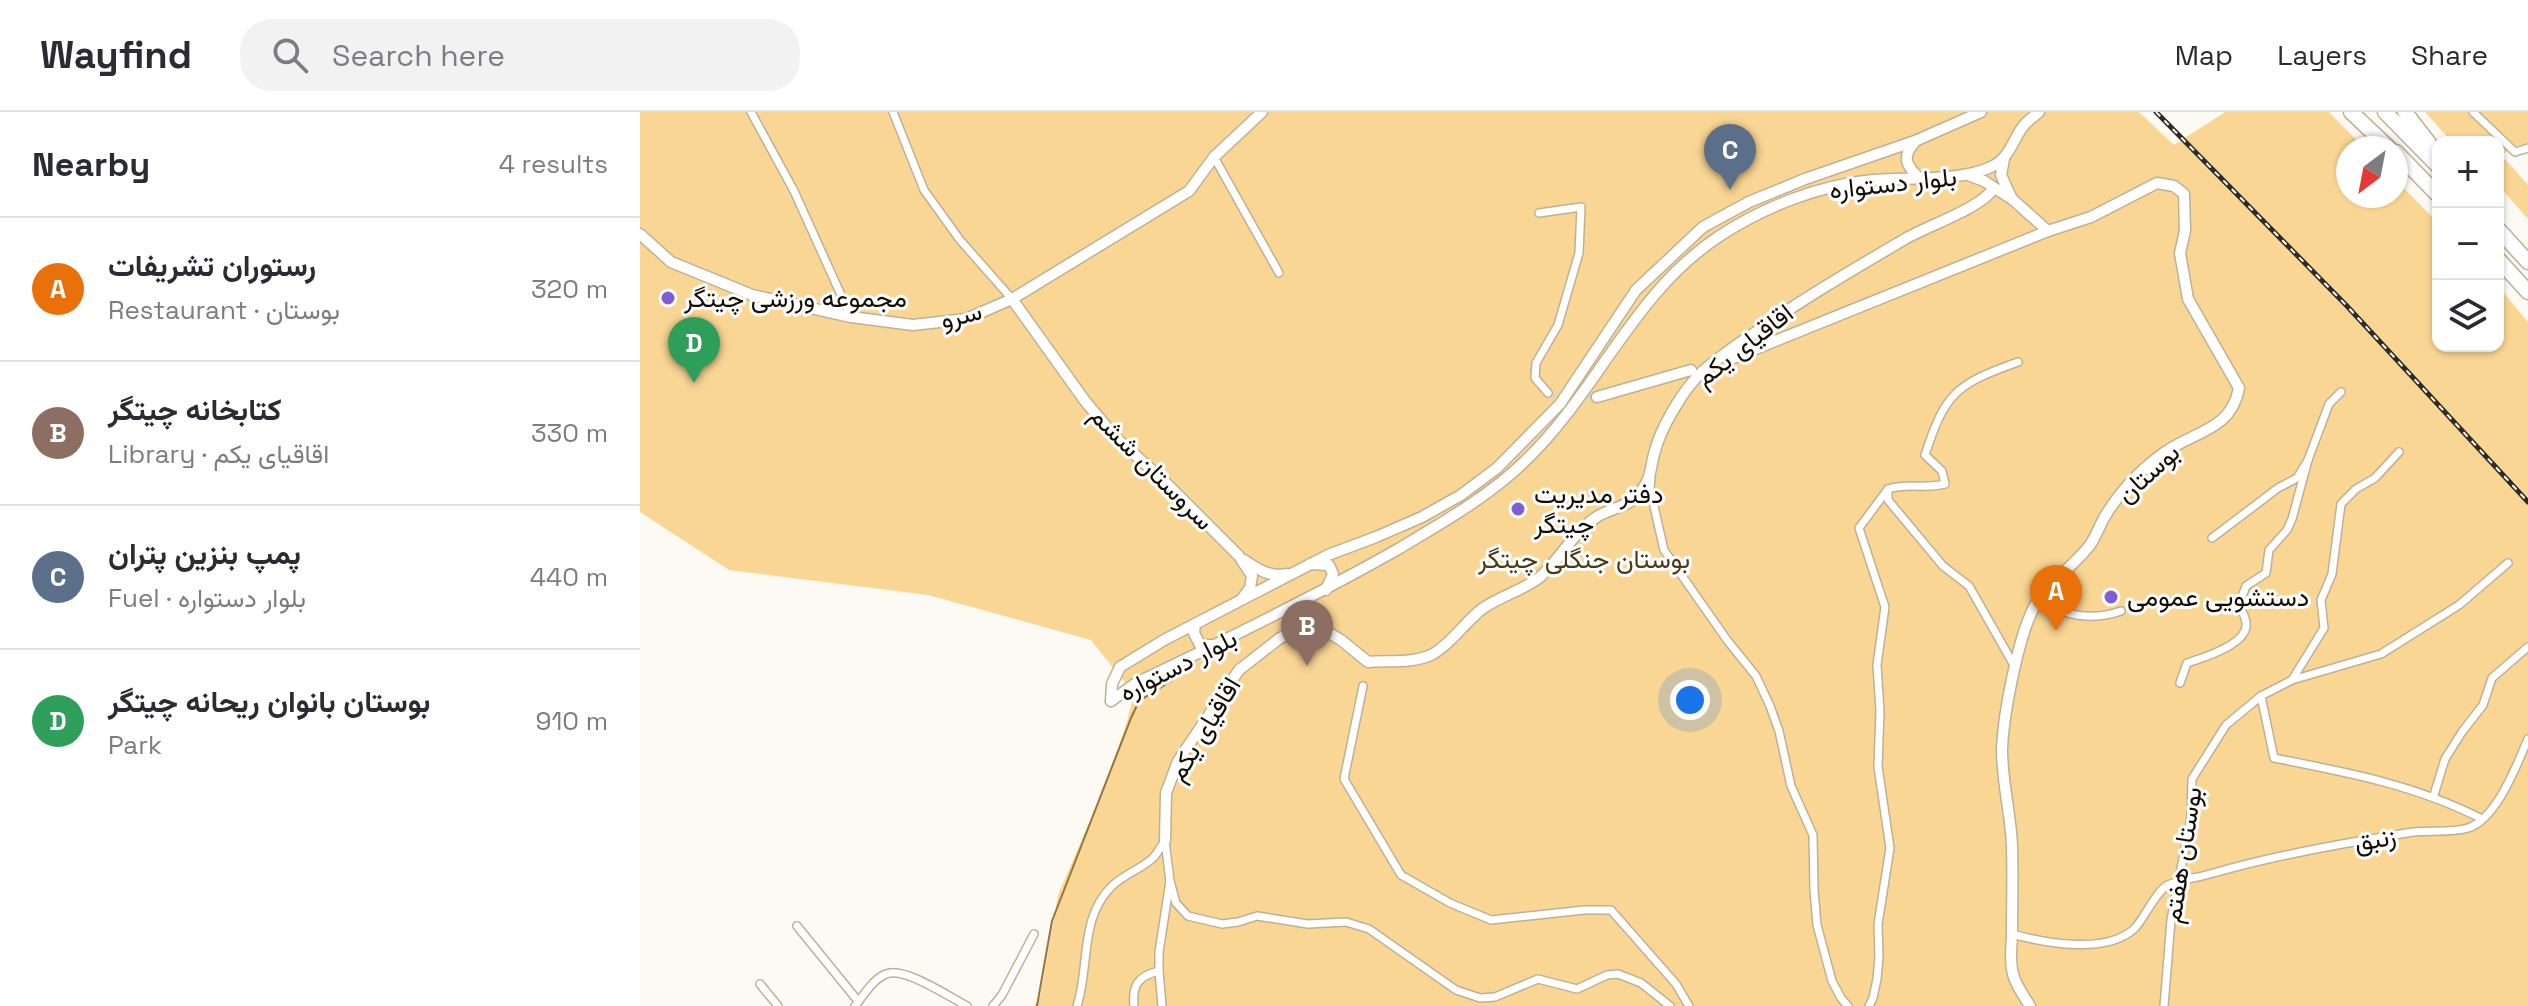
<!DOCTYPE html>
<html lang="en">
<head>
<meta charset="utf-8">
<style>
	:root { --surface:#fff; --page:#f2f2f3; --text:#2b2b33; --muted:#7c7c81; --line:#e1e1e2; --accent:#2563eb }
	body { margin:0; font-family:"Space Grotesk",Vazirmatn,sans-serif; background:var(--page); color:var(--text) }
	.controls { position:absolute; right:24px; top:24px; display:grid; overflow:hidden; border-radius:16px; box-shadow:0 2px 6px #0004 }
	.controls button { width:72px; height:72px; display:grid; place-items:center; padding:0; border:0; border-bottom:2px solid var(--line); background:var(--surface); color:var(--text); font:40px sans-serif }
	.compass { position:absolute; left:1696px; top:24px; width:72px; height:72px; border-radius:50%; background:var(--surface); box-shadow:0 2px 6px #0004; rotate:212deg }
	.you { position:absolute; left:1050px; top:588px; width:28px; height:28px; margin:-20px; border:6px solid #fff; border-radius:50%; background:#1a73e8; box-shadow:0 0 0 12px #1a73e833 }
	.badge { display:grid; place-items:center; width:52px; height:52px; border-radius:50%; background:var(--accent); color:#fff; font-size:26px; font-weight:700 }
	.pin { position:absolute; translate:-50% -66px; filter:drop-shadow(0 2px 4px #0008) }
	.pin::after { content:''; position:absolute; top:42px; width:28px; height:24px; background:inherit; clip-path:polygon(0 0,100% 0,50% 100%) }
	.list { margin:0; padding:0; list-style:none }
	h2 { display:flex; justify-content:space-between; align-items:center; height:104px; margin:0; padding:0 32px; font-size:34px }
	h2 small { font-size:26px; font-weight:400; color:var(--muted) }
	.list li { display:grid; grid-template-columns:52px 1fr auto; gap:24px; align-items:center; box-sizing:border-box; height:144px; padding:0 32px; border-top:2px solid var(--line) }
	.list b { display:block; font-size:30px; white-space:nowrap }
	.list p { margin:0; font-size:26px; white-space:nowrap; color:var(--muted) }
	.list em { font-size:26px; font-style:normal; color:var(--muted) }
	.icon { flex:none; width:44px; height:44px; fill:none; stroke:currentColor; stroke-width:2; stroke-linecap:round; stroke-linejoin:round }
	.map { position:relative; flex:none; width:1888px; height:894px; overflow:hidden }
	header { display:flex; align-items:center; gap:48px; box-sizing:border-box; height:112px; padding:0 40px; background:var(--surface); border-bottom:2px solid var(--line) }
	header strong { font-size:38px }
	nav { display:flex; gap:44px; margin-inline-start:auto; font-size:28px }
	.search { width:560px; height:72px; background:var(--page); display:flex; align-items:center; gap:20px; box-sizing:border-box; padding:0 28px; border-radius:32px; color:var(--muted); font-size:30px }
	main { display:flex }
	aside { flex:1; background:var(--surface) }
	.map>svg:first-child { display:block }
</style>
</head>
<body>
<header>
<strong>Wayfind</strong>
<div class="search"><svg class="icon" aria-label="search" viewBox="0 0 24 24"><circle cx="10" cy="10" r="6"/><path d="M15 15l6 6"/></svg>Search here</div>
<nav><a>Map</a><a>Layers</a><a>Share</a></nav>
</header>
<main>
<aside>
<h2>Nearby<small>4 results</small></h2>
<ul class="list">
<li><span class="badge" style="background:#e8710a">A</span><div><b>رستوران تشریفات</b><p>Restaurant · بوستان</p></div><em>320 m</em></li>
<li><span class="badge" style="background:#8d6e63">B</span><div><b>کتابخانه چیتگر</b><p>Library · اقاقیای یکم</p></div><em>330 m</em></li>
<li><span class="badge" style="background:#5c6f8a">C</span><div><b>پمپ بنزین پتران</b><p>Fuel · بلوار دستواره</p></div><em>440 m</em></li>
<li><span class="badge" style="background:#2e9e5b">D</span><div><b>بوستان بانوان ریحانه چیتگر</b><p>Park</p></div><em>910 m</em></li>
</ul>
</aside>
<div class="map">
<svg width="1888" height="894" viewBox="0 0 1888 894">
	<rect width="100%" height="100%" fill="#fdfaf4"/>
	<g fill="#fad694">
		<polygon points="0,0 1499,0 1534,33 1585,0 1689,0 1724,36 1708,36 1708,84 1756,84 1756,68 1798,111 1798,234 1858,234 1858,174 1888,210 1888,894 394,894 400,885 418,783 464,677 486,613 494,582 451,528 288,483 89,458 0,400"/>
		<polygon points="1785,0 1888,0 1888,31 1875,34 1858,45 1858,30 1812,30"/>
		<polygon points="1865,47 1888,73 1888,107 1858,73 1858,58"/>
	</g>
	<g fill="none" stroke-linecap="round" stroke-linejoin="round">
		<polyline stroke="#94763a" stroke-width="2" points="397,894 412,809 491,606 499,589 544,561"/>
		<polyline stroke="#dad7d0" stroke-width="7" stroke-dasharray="7 3.5" stroke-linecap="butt" points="908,281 931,289 957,285"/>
		<g stroke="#bfb095" stroke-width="10">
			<g id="street">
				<polyline points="111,0 154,79 211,205"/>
				<polyline points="253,0 284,78 320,128 372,187"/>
				<polyline points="1833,0 1875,40 1888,36"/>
				<polyline points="574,45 639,161"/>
				<polyline points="899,101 941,95 939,141 918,213 896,251 895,266 908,281"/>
				<polyline points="1011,366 1010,377 1024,438 1087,528 1116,564 1130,594 1139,619 1151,674 1173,723 1174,778 1177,813 1192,869 1201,886 1208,894"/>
				<polyline points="1572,426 1638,376 1657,366 1668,348 1689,292 1701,280"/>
				<path d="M1398 488C1424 504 1453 509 1481 499"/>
				<path d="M1375 555 1329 474 1303 454 1248 388V377C1267 371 1285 377 1305 372L1302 359 1285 343C1305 281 1316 272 1378 250"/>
				<polyline points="1652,568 1741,542 1819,493 1868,451"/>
				<path d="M1540 571 1547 551C1563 546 1609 532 1606 511 1606 505 1601 498 1599 493L1606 474 1626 461 1629 438 1647 418 1652 407 1668 348"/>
				<polyline points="723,574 704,667 761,763 810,791 851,808 944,798 971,798 1036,872 1049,894"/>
				<path d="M1621 584 1634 646C1706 660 1776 673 1842 707"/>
				<polyline points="1794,683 1805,647 1822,620 1843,593 1852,566 1888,535"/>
				<polyline points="530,769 536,791 548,804 582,812 598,810 617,804 668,812 706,810 729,817 816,878 840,886 855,885 898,867 937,877 967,863 978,862 1001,871 1030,894"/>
				<polyline points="157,814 218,889"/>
				<path d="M1372 822C1405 831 1467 843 1495 816 1505 805 1516 779 1528 773 1541 767 1557 766 1570 762 1636 743 1705 731 1773 720 1790 718 1812 721 1828 716 1857 707 1877 652 1888 627"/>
				<polyline points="519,859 522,894"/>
				<polyline points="120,872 138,894"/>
				<path d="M215 894C223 884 233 867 246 862 264 854 309 885 327 894"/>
				<polyline points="353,894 362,883 394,822"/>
				<path d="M437 894C450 854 439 806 472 774 484 762 502 757 514 745 518 740 521 734 525 729"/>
				<path d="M494 894C492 873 498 864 519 859V840L530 769 525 729"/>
				<polyline points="1229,894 1233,886 1237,867 1239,845 1238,812 1250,736 1238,655 1240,599 1237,553 1245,495 1219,416 1248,377"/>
				<polyline points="1524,894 1531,808 1551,705 1552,667 1586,613 1621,584 1652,568 1684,516 1681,488 1692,462 1701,392 1716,377 1735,366 1759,340"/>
			</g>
		</g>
		<g stroke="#bfb095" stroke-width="13">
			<g id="secondary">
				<path d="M1274 31C1262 45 1266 53 1278 65"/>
				<polyline points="1328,63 1344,69 1372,87 1361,63 1364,47"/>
				<path d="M1372 87 1408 119 1451 105 1517 71 1534 74 1544 82 1545 119 1540 141 1548 187 1599 276C1591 320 1552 319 1521 343 1498 360 1478 382 1464 406 1459 415 1456 424 1450 433 1434 454 1411 468 1397 490 1379 518 1363 604 1362 638 1362 671 1371 702 1372 735 1373 763 1372 792 1372 820 1372 835 1369 847 1373 862 1376 874 1384 884 1390 894"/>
				<polyline points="0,122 31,150 112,183 211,205 273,213 326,207 372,187 549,79 574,45 622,0"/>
				<polyline points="372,187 445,289 475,325 522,367 599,444 612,464 610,476 602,487"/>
				<polyline points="1093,246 1408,119"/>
				<polyline points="957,285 1051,258"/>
				<path d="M604 448C619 458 629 465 647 462"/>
				<polyline points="670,452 689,453 693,462 686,478"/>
				<polyline points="650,497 661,518"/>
				<polyline points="555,512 554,521 560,533 572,533"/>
				<path d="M471 589 496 571C586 528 674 485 760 436 803 410 848 385 884 350 959 279 992 181 1081 123 1126 94 1180 73 1233 68 1268 65 1322 70 1353 54 1370 46 1373 26 1385 12 1389 8 1394 4 1399 0"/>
				<polyline points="471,589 472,572 480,555 524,528 688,443 736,425 782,405 821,383 857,356 920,292 996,178 1063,115 1109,90 1165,67 1275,29 1341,0"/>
				<path d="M525 729 526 681 538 649 599 558 640 526 668 513 681 516 701 528 728 550C749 548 773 552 793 542 812 531 824 511 842 497 858 485 886 477 900 465 921 446 933 420 958 404 972 396 990 394 1000 381 1011 366 1010 359 1014 342 1020 317 1043 277 1063 259 1079 245 1098 232 1116 220 1164 186 1214 157 1265 127 1287 114 1341 96 1353 77"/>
			</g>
		</g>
		<g stroke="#bfb095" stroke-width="17">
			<g id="highway">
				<polyline points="1711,0 1749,36"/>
				<polyline points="1745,0 1798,54"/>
				<polyline points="1765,0 1798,43"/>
				<polyline points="1756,40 1798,83"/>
				<polyline points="1858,117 1888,150"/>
				<polyline points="1858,147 1888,180"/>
			</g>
		</g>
		<use href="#street" stroke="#fff" stroke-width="7"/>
		<use href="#secondary" stroke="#fff" stroke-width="10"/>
		<use href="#highway" stroke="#fff" stroke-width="14"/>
		<g stroke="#302b23" stroke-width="5">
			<polyline id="rail" points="1516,0 1706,193 1888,390"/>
		</g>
		<use href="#rail" stroke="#fff" stroke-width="2" stroke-dasharray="6" stroke-linecap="butt"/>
	</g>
	<g fill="#7f5dd7" stroke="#fff" stroke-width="3">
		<circle cx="28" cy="186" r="8"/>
		<circle cx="878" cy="397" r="8"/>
		<circle cx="1471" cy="485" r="8"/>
	</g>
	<g text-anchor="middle" stroke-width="6" stroke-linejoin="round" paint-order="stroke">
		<g font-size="26" fill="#130e05" stroke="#fff">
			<text transform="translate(1253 71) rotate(-6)" y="9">بلوار دستواره</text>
			<text transform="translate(321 203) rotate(-14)" y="9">سرو</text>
			<text transform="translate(1104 233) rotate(-38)" y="9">اقاقیای یکم</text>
			<text transform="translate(512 356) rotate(45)" y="9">سروستان ششم</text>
			<text transform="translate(1508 361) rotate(-42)" y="9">بوستان</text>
			<text transform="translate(538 553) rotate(-27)" y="9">بلوار دستواره</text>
			<text transform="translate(564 617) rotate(-59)" y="9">اقاقیای یکم</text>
			<text transform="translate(1735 727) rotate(-10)" y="9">زنبق</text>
			<text transform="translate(1542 743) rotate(-81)" y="9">بوستان هفتم</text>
		</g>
		<g font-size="26" fill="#130e05" stroke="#fff" text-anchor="start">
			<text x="44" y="195">مجموعه ورزشی چیتگر</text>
			<text x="894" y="391">دفتر مدیریت<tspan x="894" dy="30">چیتگر</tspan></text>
			<text x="1487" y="494">دستشویی عمومی</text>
		</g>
		<g font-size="26" fill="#4b3916" stroke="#fff">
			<text x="944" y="456">بوستان جنگلی چیتگر</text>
		</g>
	</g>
</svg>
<div class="controls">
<button>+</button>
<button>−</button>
<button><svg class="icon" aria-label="layers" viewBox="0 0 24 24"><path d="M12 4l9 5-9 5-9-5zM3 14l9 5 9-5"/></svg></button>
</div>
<svg class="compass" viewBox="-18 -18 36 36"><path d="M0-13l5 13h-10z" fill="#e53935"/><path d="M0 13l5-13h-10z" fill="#7c7c81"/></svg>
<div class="you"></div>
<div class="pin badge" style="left:1416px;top:519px;background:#e8710a">A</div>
<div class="pin badge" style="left:667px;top:554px;background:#8d6e63">B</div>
<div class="pin badge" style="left:1090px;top:78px;background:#5c6f8a">C</div>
<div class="pin badge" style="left:54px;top:271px;background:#2e9e5b">D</div>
</div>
</main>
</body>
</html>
